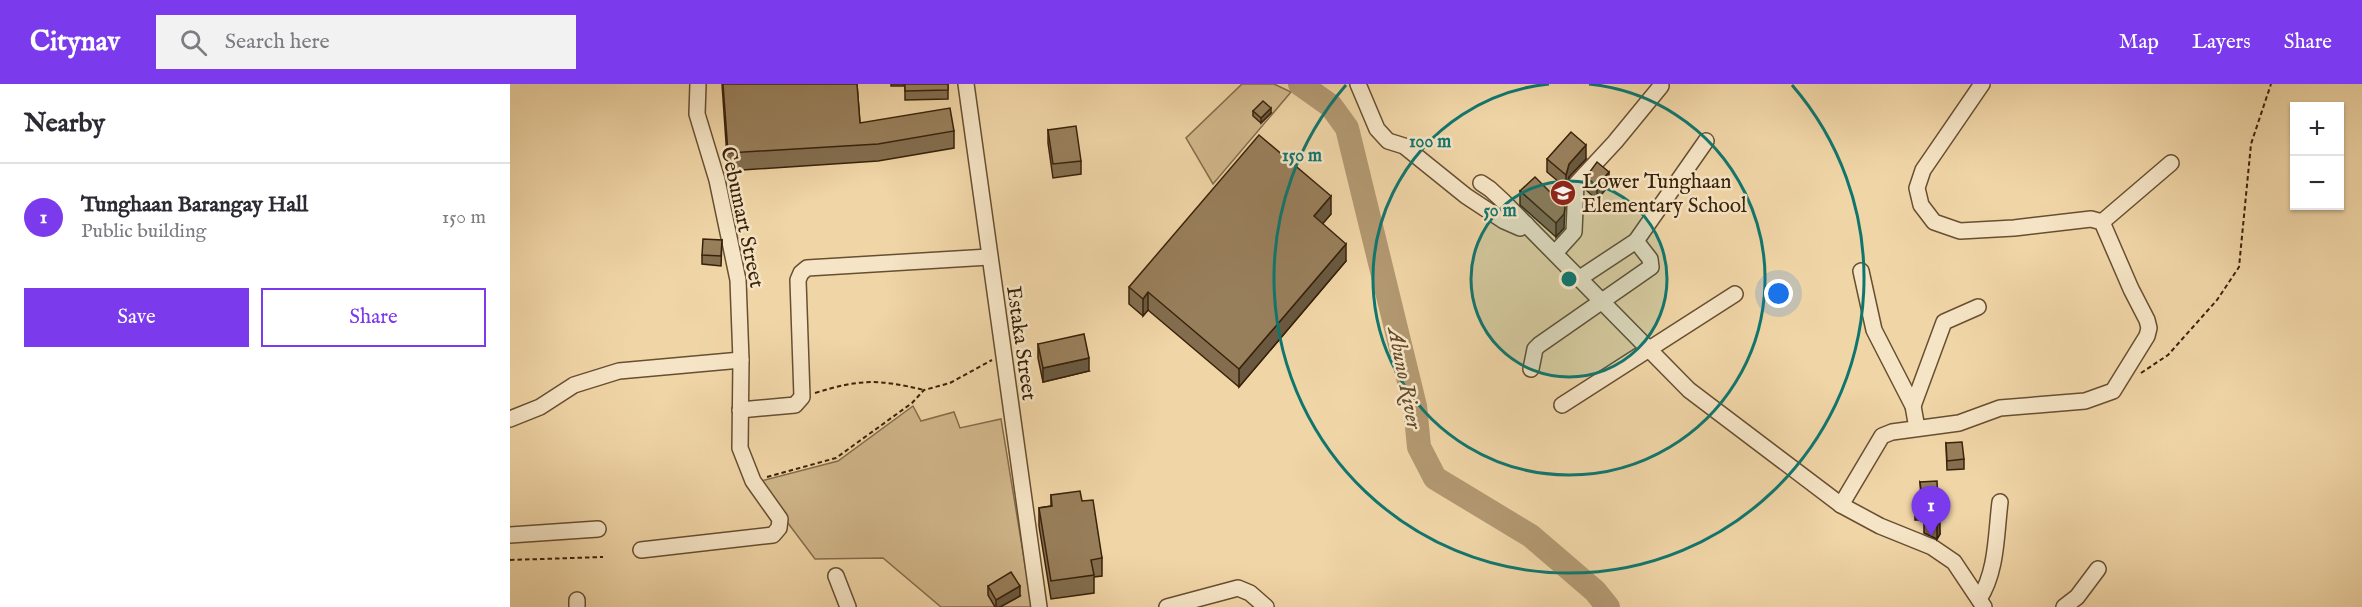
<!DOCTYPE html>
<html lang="en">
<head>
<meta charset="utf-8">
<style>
	:root { --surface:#fff; --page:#f2f2f3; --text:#2b2b33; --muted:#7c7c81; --line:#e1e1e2; --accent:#7c3aed }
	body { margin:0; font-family:"IM FELL English",serif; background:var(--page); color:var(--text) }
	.controls { position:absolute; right:18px; top:18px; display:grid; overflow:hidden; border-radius:0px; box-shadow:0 2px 4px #0004 }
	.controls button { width:54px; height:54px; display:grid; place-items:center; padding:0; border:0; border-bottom:2px solid var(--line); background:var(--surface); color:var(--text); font:30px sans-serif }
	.you { position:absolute; left:1269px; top:210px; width:21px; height:21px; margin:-15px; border:4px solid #fff; border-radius:50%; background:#1a73e8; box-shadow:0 0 0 9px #1a73e833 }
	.badge { display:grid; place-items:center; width:39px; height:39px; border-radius:50%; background:var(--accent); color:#fff; font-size:20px; font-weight:700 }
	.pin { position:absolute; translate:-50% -50px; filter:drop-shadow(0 2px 3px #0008) }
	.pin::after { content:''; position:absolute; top:32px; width:21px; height:18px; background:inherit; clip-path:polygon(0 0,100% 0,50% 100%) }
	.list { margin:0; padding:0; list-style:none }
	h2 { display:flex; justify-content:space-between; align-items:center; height:78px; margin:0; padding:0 24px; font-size:26px }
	h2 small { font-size:20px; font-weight:400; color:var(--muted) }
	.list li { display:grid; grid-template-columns:39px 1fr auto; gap:18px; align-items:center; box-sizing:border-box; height:108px; padding:0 24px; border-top:2px solid var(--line) }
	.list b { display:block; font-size:22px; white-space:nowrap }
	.list p { margin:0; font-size:20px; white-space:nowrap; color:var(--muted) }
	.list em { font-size:20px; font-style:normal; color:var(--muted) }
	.actions { display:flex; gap:12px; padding:18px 24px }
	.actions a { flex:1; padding:14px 0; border:2px solid var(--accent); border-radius:0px; text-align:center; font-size:21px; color:var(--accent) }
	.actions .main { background:var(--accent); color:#fff }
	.icon { flex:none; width:33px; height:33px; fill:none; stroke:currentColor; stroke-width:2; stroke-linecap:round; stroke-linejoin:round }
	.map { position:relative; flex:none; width:1852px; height:523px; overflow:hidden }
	header { display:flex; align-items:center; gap:36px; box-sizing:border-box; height:84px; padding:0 30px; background:var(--accent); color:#fff }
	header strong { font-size:28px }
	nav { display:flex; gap:33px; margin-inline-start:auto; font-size:21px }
	.search { width:420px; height:54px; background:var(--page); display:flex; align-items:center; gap:15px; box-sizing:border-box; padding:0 21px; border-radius:0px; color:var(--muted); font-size:22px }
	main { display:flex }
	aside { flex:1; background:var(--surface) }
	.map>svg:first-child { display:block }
</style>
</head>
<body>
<header>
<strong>Citynav</strong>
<div class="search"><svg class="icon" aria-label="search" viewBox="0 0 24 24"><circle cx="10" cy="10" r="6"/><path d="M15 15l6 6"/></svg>Search here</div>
<nav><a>Map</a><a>Layers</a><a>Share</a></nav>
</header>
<main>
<aside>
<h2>Nearby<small></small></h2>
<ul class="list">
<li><span class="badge">1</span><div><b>Tunghaan Barangay Hall</b><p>Public building</p></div><em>150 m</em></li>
</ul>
<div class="actions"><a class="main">Save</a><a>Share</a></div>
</aside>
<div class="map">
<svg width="1852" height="523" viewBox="0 0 1852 523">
	<rect width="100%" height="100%" fill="#f0d5a6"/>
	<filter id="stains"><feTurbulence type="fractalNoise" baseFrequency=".00333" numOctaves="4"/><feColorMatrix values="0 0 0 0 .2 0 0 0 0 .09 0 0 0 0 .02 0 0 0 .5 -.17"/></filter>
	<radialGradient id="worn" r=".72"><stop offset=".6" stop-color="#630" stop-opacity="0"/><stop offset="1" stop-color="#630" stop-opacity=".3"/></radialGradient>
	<g fill="#d1b78b" stroke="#856c4a" stroke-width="1.5">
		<polygon points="732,0 764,0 781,8 703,100 676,54"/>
		<polygon points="403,322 411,337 444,328 450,344 491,335 522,523 431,523 373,474 305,475 247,398 328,377"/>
	</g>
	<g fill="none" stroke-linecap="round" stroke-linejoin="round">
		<polyline stroke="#b29871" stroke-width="24" points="790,0 821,22 837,44 905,322 909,363 925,394 1021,452 1085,507 1098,523"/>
		<g stroke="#674f31" stroke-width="18">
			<g id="minor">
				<polyline points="456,0 529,523"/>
				<polyline points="848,0 867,45 878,57 894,62 956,112 994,137 1010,144 1016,140"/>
				<polyline points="971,99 980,105 993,117 1179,306 1331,421 1370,442 1422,463 1444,478 1474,523"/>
				<polyline points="1592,138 1661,79"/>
				<polyline points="1045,169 1064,148 1066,100 1105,58 1151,2"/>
				<polyline points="1351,187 1364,246 1403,322 1407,344"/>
				<polyline points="1070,194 1126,157 1196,57"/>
				<polyline points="1021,285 1025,265 1029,261 1141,183 1140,175 1126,157"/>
				<polyline points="1052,321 1225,210"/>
				<polyline points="1403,322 1434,238 1468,223"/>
				<polyline points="230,326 285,321 292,313 288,196 291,189 297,184 479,173"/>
				<polyline points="0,335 30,323 64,301 109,287 231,276"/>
				<polyline points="1331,421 1372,352 1382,348 1449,339 1490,324 1575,317 1603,307 1637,252 1639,244 1637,236 1621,205 1592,138 1581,135 1504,144 1450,147 1424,138 1411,121 1407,104 1413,86 1472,0"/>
				<polyline points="0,451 88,445"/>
				<polyline points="131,466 263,451 269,444 270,435 243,397 230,364 231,276 228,196 207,96 187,30 188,0"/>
				<polyline points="326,492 338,523"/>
				<path d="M1469 515C1487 488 1486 450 1490 418"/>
				<polyline points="67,516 67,523"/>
				<polyline points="657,523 728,504 740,509 756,523"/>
				<polyline points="1554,523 1567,513 1588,485"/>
			</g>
		</g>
		<g stroke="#39220a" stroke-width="2" stroke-dasharray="4.5 3" stroke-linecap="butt">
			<polyline points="1631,289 1658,271 1707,216 1729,183 1741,60 1761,0"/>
			<path d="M305 309C350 295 368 295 414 306"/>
			<polyline points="257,393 326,374 402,319 414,306 440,299 482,276"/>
			<polyline points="0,476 93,473"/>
		</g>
		<use href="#minor" stroke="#f5e4c5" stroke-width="15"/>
	</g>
	<g fill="#836d4e" stroke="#39220a" stroke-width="1.5">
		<polygon points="212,0 347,0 350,39 444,47 444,64 368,77 218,87"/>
		<rect x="381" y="0" width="13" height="2"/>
		<polygon points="395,0 438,0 438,15 395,16"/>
		<polygon points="743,27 761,29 751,39 743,32"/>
		<polygon points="538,46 571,77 571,90 543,94 538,59"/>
		<polygon points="1037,75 1076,75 1059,93 1056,104 1037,88"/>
		<polygon points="1076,93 1099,101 1087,116 1076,106"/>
		<polygon points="1010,107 1054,144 1046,153 1010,121"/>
		<polygon points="821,130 812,140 836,177 729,303 638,226 633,232 619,220 619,203"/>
		<polygon points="212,156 211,182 192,180 192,171"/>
		<polygon points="528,260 579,287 533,298 528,274"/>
		<polygon points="1436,359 1454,375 1454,385 1437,386"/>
		<polygon points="1410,398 1428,417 1431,427 1428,435 1430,450 1427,455 1414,449 1414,436 1405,436 1405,413 1411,414"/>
		<polygon points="541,411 572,417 592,474 592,492 584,493 584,509 541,515 529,442 529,424 541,422"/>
		<polygon points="478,502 510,512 490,523 485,523 478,511"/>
	</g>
	<g fill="#6a5940" stroke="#39220a" stroke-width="1.5">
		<polygon points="761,24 761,29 751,39 751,34"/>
		<polygon points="1076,61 1076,75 1059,93 1056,104 1056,91 1059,80"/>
		<polygon points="1099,88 1099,101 1087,116 1087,102"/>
		<polygon points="821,112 821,130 804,150 804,132"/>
		<polygon points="1055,123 1054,144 1046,153 1046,139"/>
		<polygon points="836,160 836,177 729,303 729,285"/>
		<polygon points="638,208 638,226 633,232 633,215"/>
		<polygon points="579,274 579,287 533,298 533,284"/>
		<polygon points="1431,419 1431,427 1428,437 1428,429"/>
		<polygon points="1430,436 1430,450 1427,455 1427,441"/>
		<polygon points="510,502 510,512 490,523 486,523 486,516"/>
	</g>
	<g fill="#987f5b" stroke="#39220a" stroke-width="1.5">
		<polygon points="213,0 347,0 350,39 440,24 444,47 368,60 218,69"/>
		<polygon points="395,0 438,0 438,6 395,7"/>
		<polygon points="753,17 761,24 751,34 743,27"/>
		<polygon points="566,42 571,77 543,80 538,46"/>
		<polygon points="1061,48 1076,61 1059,80 1056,91 1037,75"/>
		<polygon points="749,51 821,112 804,132 836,160 729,285 638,208 633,215 619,203"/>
		<polygon points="1087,78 1099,88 1087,102 1076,93"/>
		<polygon points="1025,93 1055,123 1054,130 1046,139 1010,107"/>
		<polygon points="193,155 212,156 211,172 192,171"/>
		<polygon points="574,250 579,274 533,284 528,260"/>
		<polygon points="1452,358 1454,375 1437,377 1436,359"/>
		<polygon points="1427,397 1428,417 1431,419 1428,429 1405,428 1405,413 1412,414 1410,398"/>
		<polygon points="570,407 572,417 583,416 592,474 581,476 584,491 541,497 529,424 542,422 541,411"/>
		<polygon points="1417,430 1430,436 1427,441 1414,436"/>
		<polygon points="501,488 510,502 486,516 478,502"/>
	</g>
	<circle cx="1059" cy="195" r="98" fill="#0f766e" fill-opacity=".12"/>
	<g fill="none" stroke="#0f766e" stroke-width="3">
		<circle cx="1059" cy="195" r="98"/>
		<path d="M1079 0A196 196 0 1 1 1039 0"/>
		<path d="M1282 1A295 295 0 1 1 836 1"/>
	</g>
	<defs>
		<g id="school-disc" transform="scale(1.35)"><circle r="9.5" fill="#8f2418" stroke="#f5e4c5"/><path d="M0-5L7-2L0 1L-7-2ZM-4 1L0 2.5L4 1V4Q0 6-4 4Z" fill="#fff"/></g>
	</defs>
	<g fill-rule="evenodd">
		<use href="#school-disc" x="1053" y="109"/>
	</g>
	<g text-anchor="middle" stroke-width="5" stroke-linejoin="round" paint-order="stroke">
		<g font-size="21" fill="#39220a" stroke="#f5e4c5" text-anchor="start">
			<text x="1072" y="104">Lower Tunghaan<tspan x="1072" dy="24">Elementary School</tspan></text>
		</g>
		<g font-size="21" fill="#39220a" stroke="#f5e4c5">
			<text transform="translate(233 133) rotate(78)" y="7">Cebumart Street</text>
			<text transform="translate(512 259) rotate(82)" y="7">Estaka Street</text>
		</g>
		<g font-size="22" font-style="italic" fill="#634b2e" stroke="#f5e4c5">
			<text transform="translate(896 294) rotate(79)" y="8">Abuno River</text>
		</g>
	</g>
	<circle cx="1059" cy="195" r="9" fill="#0f766e" stroke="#f5e4c5" stroke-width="3"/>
	<g font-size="18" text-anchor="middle" font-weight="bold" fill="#0f766e" stroke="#f5e4c5" stroke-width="5" stroke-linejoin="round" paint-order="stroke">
		<text x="920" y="63">100 m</text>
		<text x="792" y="77">150 m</text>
		<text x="990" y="132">50 m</text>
	</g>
	<rect width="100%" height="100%" filter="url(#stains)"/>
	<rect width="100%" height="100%" fill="url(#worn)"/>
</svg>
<div class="controls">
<button>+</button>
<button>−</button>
</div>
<div class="you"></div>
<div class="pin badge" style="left:1421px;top:452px">1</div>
</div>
</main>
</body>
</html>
